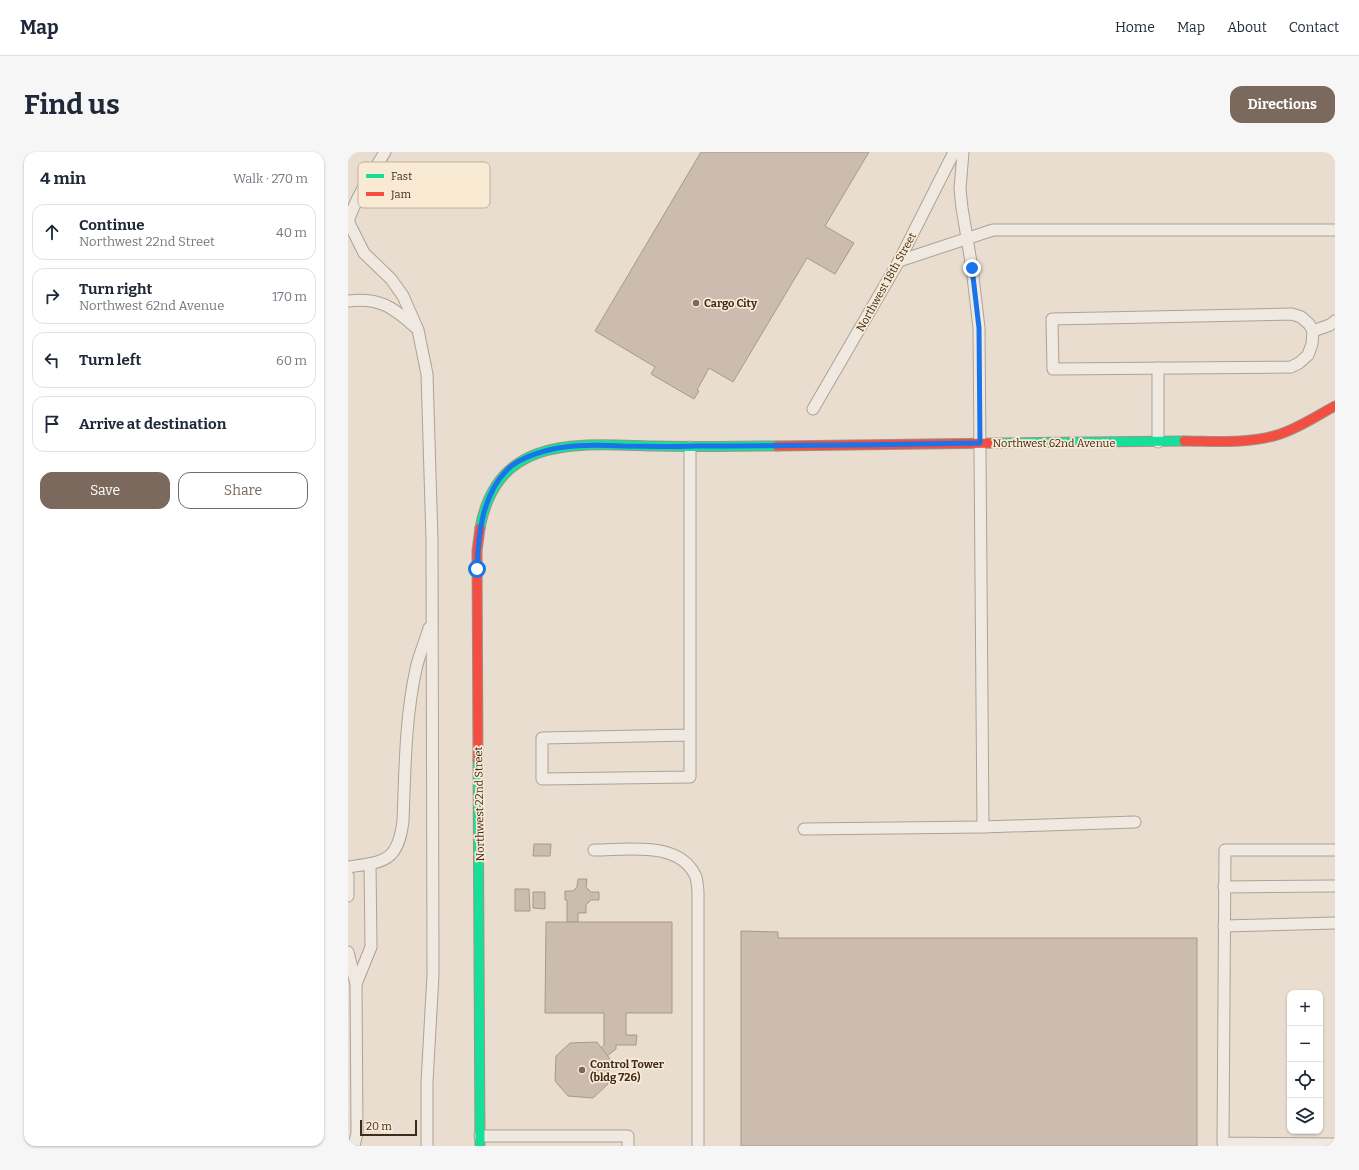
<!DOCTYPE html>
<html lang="en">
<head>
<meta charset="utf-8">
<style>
	:root { --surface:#fff; --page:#f6f6f7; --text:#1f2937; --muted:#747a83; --line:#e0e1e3; --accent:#7a695c }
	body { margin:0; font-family:Bitter,serif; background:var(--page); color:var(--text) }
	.controls { position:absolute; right:12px; bottom:12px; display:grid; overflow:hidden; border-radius:8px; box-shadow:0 1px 3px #0004 }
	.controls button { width:36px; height:36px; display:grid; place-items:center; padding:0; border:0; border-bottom:1px solid var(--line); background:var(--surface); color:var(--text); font:20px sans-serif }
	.scale { position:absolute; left:12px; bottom:10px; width:57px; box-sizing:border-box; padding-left:4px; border:2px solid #3e2a1e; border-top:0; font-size:11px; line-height:14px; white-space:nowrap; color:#3e2a1e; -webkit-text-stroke:3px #f9ead4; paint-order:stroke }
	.stop { position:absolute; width:12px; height:12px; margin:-9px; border:3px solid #1a73e8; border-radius:50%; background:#fff }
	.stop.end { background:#1a73e8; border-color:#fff; box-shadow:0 1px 4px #0008 }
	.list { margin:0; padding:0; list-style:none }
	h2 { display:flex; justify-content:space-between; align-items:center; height:52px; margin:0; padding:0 16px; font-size:17px }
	h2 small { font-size:13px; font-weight:400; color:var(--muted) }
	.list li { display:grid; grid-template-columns:26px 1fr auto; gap:12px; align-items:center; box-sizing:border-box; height:56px; margin:0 8px 8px; padding:0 8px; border:1px solid var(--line); border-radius:12px }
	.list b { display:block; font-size:15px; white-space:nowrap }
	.list p { margin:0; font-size:13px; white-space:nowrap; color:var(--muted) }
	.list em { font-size:13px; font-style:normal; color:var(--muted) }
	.actions { display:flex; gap:8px; padding:12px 16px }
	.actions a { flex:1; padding:9px 0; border:1px solid var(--accent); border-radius:12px; text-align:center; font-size:14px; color:var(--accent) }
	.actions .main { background:var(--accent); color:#fff }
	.icon { flex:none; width:22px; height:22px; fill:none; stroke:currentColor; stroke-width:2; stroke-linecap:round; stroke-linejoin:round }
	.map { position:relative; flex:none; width:987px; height:994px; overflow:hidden; border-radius:12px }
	header { display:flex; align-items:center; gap:24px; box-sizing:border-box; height:56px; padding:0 20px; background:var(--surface); border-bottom:1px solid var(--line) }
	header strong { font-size:19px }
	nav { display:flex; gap:22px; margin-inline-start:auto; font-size:14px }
	.intro { display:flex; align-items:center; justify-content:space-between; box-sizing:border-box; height:96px; padding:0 24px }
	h1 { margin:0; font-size:28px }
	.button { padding:10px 18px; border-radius:12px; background:var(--accent); color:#fff; font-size:14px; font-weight:700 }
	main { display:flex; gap:24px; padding:0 24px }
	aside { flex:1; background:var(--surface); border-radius:12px; box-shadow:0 1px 3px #0004 }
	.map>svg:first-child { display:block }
</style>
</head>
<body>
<header>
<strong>Map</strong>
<nav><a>Home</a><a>Map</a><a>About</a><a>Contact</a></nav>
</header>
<div class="intro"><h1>Find us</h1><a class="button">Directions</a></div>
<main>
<aside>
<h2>4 min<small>Walk · 270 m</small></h2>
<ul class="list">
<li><svg class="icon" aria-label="ahead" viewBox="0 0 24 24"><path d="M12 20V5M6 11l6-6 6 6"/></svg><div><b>Continue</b><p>Northwest 22nd Street</p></div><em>40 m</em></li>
<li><svg class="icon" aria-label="right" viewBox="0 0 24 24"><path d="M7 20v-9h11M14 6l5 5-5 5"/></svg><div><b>Turn right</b><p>Northwest 62nd Avenue</p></div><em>170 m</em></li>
<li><svg class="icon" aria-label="left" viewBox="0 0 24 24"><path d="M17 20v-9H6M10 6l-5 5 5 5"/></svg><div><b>Turn left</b></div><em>60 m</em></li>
<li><svg class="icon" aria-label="arrive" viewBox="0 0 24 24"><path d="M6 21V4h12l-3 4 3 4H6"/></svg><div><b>Arrive at destination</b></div></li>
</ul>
<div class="actions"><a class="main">Save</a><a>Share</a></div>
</aside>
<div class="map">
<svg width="987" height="994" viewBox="0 0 987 994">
	<rect width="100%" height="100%" fill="#e8ddce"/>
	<g fill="#ccbbaf" stroke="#a9988d">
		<polygon points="353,0 521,0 477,74 506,91 487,122 459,106 385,230 361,216 349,238 351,239 346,247 303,222 307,215 247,179"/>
		<polygon points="186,692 203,692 202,704 185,704"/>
		<polygon points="230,727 239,727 238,735 243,740 251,740 251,748 243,748 238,753 238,761 230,761 230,770 219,770 219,748 217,748 217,739 225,739 229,735"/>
		<polygon points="167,737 181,737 182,759 167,759"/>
		<polygon points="185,740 197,740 197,757 185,756"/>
		<polygon points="198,770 324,770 324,861 278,861 278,883 289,883 288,893 268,893 268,897 259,904 253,896 256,893 256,861 197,861"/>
		<polygon points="393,779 430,780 430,786 849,786 849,994 393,994"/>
		<polygon points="249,890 262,907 260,932 245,946 220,944 207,929 208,904 222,891"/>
	</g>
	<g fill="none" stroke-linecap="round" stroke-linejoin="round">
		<g stroke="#ada297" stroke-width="13">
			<g id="lane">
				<polyline points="615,0 612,37 614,56 624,116 631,176 635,675"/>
				<polyline points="0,69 16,101 43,127 55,144 70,178 79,222 84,388 85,823 79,930 79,994"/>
				<path d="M0 70C8 45 23 23 37 0"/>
				<polyline points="551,109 645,78 987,78"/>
				<path d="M0 149C31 145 45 155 67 175"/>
				<polygon points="944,162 953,165 961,172 965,179 964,192 960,203 951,211 943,215 705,217 704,167"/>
				<polyline points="965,179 982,173 987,169"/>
				<polyline points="465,257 551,109 606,0"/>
				<polyline points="810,290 810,216"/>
				<polyline points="342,583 194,586 194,627 342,625 342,295"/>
				<polyline points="456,677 635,675 787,670"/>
				<path d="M246 698C279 698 332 688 348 725 349 730 350 736 350 741V994"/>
				<polyline points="987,698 877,698 875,991 987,992"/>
				<path d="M0 715C36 710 50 710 55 669 57 619 57 567 68 517 71 503 77 490 81 476"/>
				<polyline points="0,724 0,744"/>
				<polyline points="876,735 987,734"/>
				<polyline points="876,774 987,771"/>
				<polyline points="0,800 8,832 9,981 6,994"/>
				<polyline points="8,832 23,795 22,712"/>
				<polyline points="132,984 280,984 280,994"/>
			</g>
		</g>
		<g stroke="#9d9287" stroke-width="11">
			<g id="fast">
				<polyline points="653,291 836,289"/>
				<path d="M132 376C150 279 235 293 311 294 350 295 390 294 429 294"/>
				<polyline points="130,608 132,994"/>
			</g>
		</g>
		<g stroke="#9d9287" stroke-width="11">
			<g id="jam">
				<path d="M836 289C866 289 900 292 929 283 950 277 968 264 987 254"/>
				<polyline points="429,294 653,291"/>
				<polyline points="130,608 129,399 132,376"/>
			</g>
		</g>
		<use href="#lane" stroke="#efe9e1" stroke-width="11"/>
		<use href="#fast" stroke="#16e098" stroke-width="9"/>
		<use href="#jam" stroke="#f24e42" stroke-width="9"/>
	</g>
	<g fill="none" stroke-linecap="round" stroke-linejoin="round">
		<path stroke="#1a73e8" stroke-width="5" d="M129 417C130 383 134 343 159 318 171 305 200 297 217 295 236 292 255 293 275 294 299 294 323 295 347 294 442 294 537 293 632 291L631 176 624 116"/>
	</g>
	<g fill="#7a695c" stroke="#f9ead4" stroke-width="1.5">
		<circle cx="348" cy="151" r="4"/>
		<circle cx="234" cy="918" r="4"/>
	</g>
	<g text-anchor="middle" stroke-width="3.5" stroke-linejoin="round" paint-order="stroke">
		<g font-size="11" fill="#3e2a1e" stroke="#f9ead4">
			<text transform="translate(538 130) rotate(-61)" y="4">Northwest 18th Street</text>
			<text x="706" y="295">Northwest 62nd Avenue</text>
			<text transform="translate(131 652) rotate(-91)" y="4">Northwest 22nd Street</text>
		</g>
		<g font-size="11" font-weight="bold" fill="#3e2a1e" stroke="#f9ead4" text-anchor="start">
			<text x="356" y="155">Cargo City</text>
			<text x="242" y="916">Control Tower<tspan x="242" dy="13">(bldg 726)</tspan></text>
		</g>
	</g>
	<rect x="10" y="10" width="132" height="46" rx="6" fill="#f9ead4" stroke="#c1b09d" stroke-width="1"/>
	<rect x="18" y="22" width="18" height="4" fill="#16e098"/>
	<rect x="18" y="40" width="18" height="4" fill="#f24e42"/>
	<g font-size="11" fill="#3e2a1e">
		<text x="43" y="28">Fast</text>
		<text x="43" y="46">Jam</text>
	</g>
</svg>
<div class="controls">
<button>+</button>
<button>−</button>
<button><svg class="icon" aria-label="locate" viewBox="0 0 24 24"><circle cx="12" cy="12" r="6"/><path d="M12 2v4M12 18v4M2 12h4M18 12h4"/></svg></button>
<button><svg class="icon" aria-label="layers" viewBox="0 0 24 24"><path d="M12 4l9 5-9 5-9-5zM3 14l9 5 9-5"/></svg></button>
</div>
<div class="scale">20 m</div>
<div class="stop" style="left:129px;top:417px"></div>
<div class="stop end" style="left:624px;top:116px"></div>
</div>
</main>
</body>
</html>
